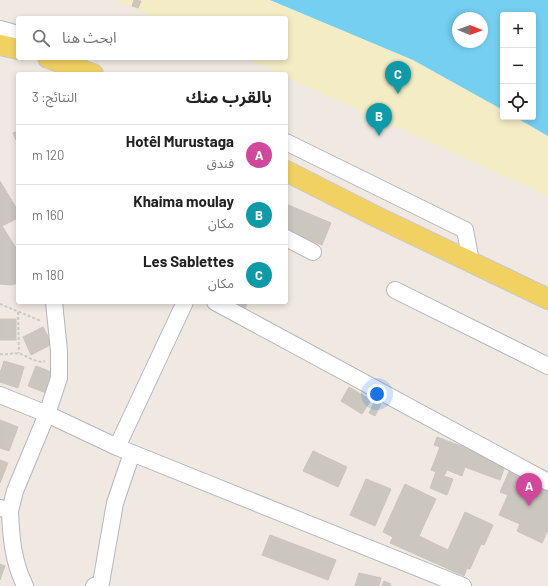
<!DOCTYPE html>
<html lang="ar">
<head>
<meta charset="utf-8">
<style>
	:root { --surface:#fff; --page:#f6f6f6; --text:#222; --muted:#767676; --line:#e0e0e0; --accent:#4264fb }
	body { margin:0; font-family:Barlow,"Noto Sans Arabic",sans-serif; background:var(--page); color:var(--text); direction:rtl }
	.controls { position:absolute; right:12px; top:12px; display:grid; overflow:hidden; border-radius:4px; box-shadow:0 2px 6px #0003 }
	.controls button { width:36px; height:36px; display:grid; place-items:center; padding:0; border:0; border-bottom:1px solid var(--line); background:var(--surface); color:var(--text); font:20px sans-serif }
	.compass { position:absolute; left:452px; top:12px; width:36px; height:36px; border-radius:50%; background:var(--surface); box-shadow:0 2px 6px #0003; rotate:91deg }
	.you { position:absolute; left:377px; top:394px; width:14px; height:14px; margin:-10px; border:3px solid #fff; border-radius:50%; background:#1a73e8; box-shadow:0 0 0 6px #1a73e833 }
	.badge { display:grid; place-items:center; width:26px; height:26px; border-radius:50%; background:var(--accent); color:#fff; font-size:13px; font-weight:700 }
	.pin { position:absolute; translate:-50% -33px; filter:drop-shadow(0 1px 2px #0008) }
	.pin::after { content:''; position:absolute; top:21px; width:14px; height:12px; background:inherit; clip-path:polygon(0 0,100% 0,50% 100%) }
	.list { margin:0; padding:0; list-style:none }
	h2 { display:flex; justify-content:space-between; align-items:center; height:52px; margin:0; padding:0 16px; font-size:17px }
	h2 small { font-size:13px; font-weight:400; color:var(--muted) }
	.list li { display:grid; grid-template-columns:26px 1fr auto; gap:12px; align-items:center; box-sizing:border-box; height:60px; padding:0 16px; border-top:1px solid var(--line) }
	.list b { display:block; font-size:15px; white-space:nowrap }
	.list p { margin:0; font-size:13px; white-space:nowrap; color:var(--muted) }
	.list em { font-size:13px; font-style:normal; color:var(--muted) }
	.icon { flex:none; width:22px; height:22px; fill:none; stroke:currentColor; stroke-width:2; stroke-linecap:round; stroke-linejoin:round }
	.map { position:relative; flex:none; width:548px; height:586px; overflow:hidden; direction:ltr }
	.search { position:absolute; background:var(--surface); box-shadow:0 2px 6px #0003; left:16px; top:16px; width:272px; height:44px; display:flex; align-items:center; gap:10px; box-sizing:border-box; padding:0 14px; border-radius:4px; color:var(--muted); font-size:15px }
	.panel { position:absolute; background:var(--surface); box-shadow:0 2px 6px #0003; left:16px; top:72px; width:272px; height:232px; border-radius:4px; direction:rtl }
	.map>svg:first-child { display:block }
</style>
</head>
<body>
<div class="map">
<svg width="548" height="586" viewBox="0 0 548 586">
	<rect width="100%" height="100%" fill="#efe9e1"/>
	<polygon fill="#f3ecc5" points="114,0 270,0 413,60 503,110 503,117 515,117 548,136 548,196 286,77 286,74 280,74 245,58 286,58 286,18 157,18"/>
	<path fill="#75cff0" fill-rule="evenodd" d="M270 0H548V136L515 117H533V15H503V110L413 60ZM458 18H482V42H458Z"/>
	<g fill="#cbc7bf" stroke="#cbc5ba">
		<polygon points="134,0 141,1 138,8 132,6"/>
		<polygon points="18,131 18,139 16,140 13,133"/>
		<polygon points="0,181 18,211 18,218 2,226 18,251 18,283 11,285 0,284"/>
		<polygon points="286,204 331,223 322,245 286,230"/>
		<polygon points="236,302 243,302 247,304 245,308 236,304"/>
		<rect x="0" y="319" width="16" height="21"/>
		<polygon points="43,327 52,344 31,355 23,337"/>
		<polygon points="4,361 24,367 18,388 0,382 0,373"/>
		<polygon points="36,366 54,373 46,393 28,386"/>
		<polygon points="349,387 371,400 362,414 341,401"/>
		<polygon points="375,401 381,404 375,416 369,413"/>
		<polygon points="0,420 18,427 9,451 0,448"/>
		<polygon points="437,437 506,463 500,480 465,467 462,476 447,470 444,476 453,479 447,495 430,488 436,472 431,470 440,447 434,445"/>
		<polygon points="313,451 347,467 338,487 303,471"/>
		<polygon points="0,460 8,463 0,483"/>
		<polygon points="511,467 548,483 548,530 542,543 517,531 520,524 499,515 508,495 500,492"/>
		<polygon points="366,479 391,489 375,526 350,515"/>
		<polygon points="405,484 436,499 419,536 448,550 465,512 493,525 484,545 481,544 470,569 467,568 464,576 390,543 393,537 383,532"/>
		<polygon points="270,535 336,560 328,580 262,555"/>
		<polygon points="0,564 5,566 0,580"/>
		<polygon points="359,573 381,578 379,586 355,586"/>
		<polygon points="384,581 391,584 390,586 382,586"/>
	</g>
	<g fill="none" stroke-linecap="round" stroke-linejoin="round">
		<g stroke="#b4b7c1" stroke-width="18">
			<g id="minor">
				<polyline points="0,29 18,34"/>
				<polyline points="286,142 465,230 471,262"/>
				<polyline points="286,238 313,252"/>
				<polyline points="395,290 548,366"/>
				<polyline points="215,302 548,482"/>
				<polyline points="0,395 47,414 117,447 463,586"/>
				<polyline points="117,447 185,302"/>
				<path d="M1 508 10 511C11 538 13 561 25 586"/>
				<polyline points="10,511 15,491 47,414 59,378 59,351 54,302"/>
				<polyline points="94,586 101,583 115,503 132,453"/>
			</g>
		</g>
		<g stroke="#c9c9c9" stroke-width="22">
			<g id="major">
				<polyline points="0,45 18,49"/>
				<polyline points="48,58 93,74"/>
				<polyline points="286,171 375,216 548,299"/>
			</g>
		</g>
		<g stroke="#c9c9c9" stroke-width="2" stroke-dasharray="3 2" stroke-linecap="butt">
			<polyline points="0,304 41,321"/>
			<polyline points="18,312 19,353"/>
			<path d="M0 354C7 355 14 352 20 354 28 356 37 364 45 361"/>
		</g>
		<use href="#minor" stroke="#fff" stroke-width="16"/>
		<use href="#major" stroke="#f2d163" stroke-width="20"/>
	</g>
</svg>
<div class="controls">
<button>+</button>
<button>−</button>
<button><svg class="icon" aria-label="locate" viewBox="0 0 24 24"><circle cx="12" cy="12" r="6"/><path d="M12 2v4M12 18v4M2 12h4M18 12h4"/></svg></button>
</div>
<svg class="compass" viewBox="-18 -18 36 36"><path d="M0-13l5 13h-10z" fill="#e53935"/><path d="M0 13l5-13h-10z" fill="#767676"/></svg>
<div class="you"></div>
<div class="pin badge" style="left:529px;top:506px;background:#d1479c">A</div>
<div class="pin badge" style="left:379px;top:136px;background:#0f9aa8">B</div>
<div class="pin badge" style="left:398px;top:94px;background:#0f9aa8">C</div>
<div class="search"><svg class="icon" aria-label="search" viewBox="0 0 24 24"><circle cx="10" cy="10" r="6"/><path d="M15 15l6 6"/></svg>ابحث هنا</div>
<section class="panel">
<h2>بالقرب منك<small>النتائج: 3</small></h2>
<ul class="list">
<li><span class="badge" style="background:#d1479c">A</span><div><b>Hotêl Murustaga</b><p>فندق</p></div><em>120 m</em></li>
<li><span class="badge" style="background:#0f9aa8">B</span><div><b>Khaima moulay</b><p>مكان</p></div><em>160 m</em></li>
<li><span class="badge" style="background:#0f9aa8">C</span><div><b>Les Sablettes</b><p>مكان</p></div><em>180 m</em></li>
</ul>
</section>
</div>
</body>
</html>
